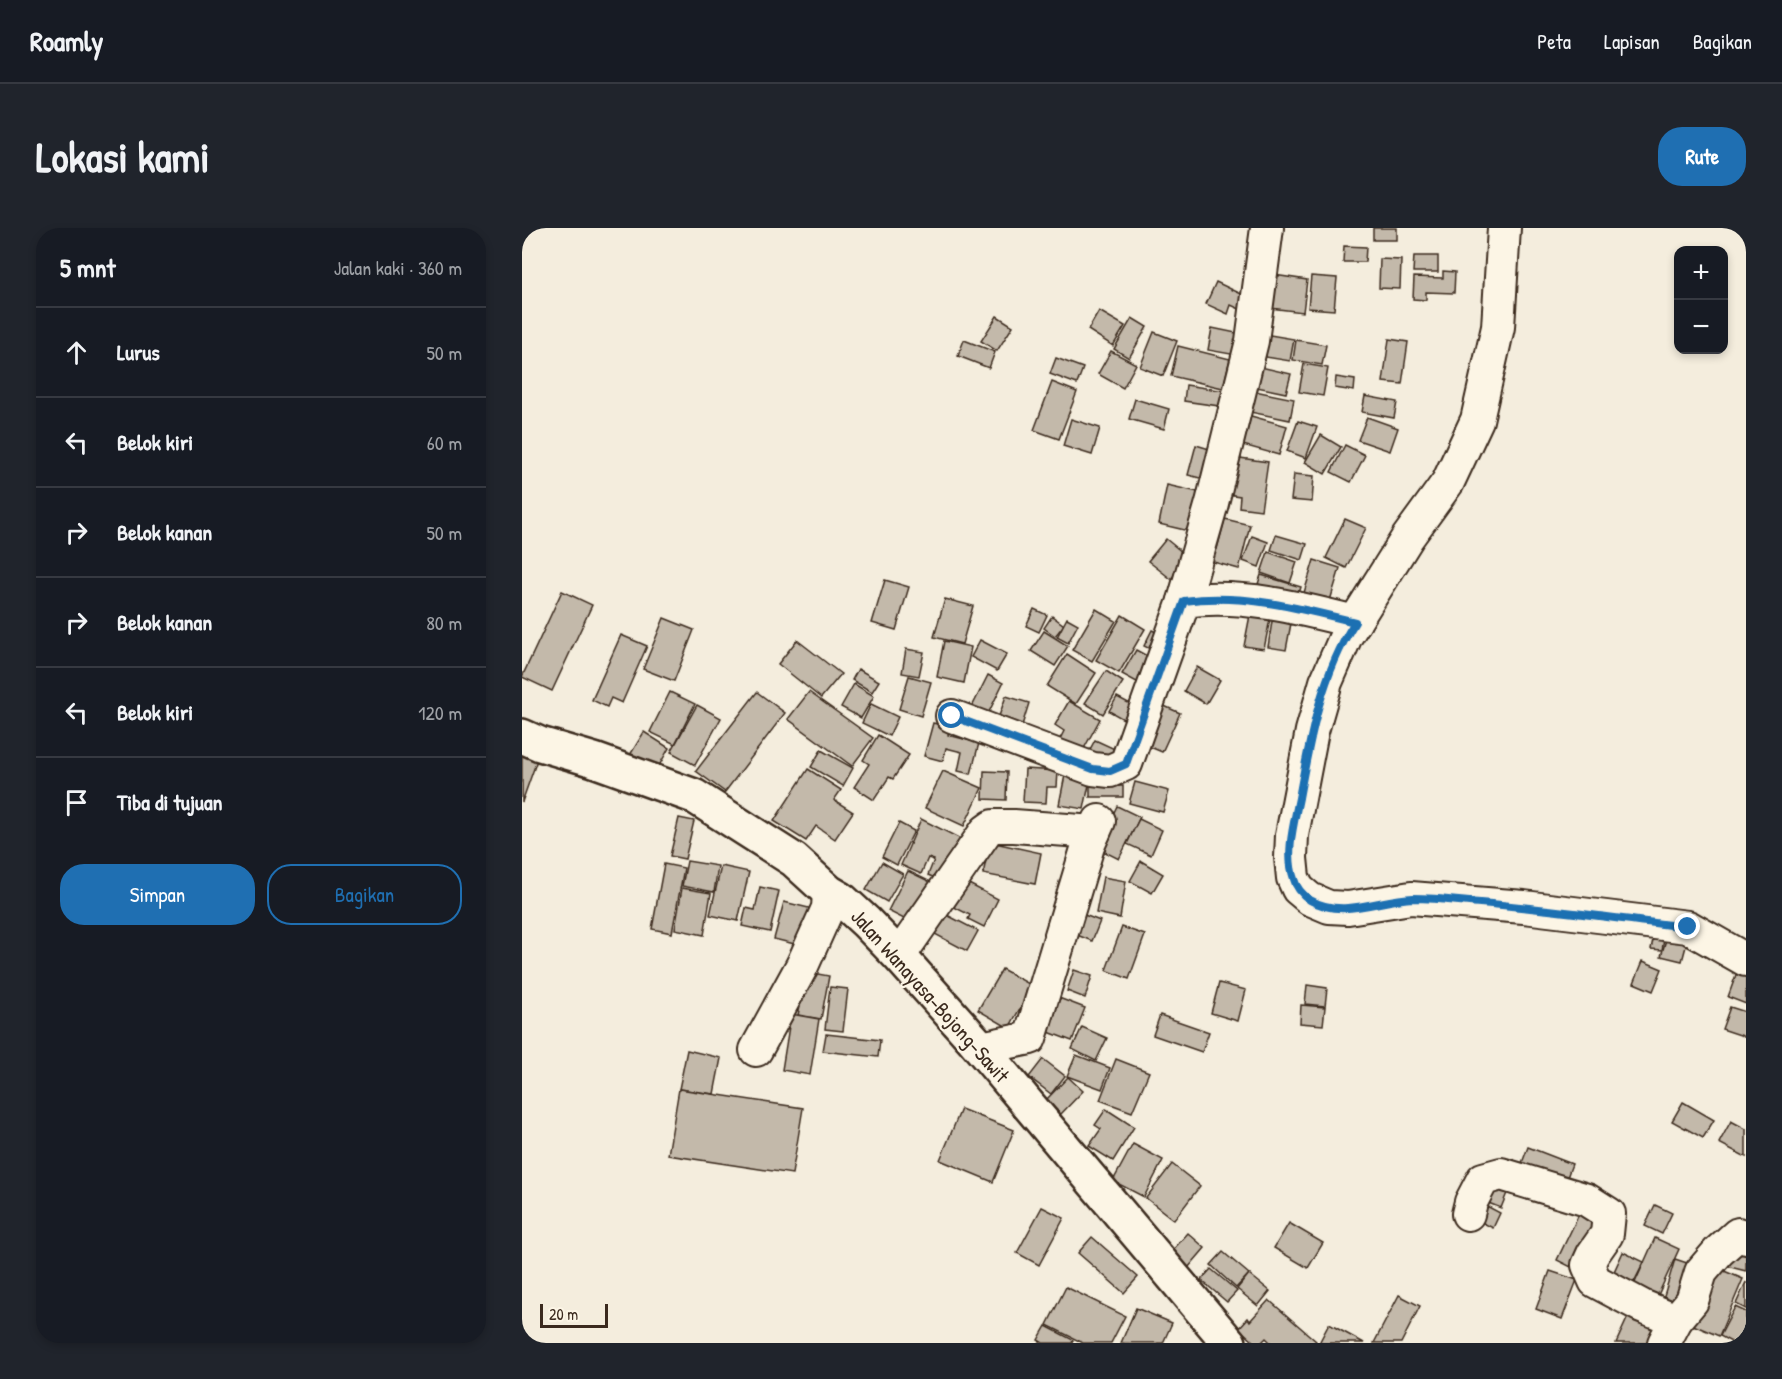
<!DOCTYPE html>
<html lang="id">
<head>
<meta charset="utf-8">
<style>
	:root { --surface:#171b24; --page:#20242c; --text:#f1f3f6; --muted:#9ea1a6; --line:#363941; --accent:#1f6fb2 }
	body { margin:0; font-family:"Patrick Hand",sans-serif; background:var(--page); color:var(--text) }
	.controls { position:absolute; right:18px; top:18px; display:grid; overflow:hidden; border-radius:12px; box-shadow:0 3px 9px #0003 }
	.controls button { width:54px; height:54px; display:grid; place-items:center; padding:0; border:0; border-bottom:2px solid var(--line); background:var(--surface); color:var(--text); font:30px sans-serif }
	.scale { position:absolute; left:18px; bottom:15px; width:68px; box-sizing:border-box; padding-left:6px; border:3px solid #3b2a1e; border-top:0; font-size:16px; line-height:21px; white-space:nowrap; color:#3b2a1e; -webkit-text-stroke:4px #fcf5e5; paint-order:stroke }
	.stop { position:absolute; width:18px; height:18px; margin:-14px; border:4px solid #1f6fb2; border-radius:50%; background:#fff }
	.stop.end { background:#1f6fb2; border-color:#fff; box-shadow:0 2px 6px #0008 }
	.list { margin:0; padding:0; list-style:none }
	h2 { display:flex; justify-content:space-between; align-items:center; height:78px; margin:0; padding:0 24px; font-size:26px }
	h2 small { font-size:20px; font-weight:400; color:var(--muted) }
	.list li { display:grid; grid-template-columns:39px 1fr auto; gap:18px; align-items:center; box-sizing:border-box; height:90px; padding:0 24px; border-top:2px solid var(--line) }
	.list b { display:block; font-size:22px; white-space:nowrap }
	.list em { font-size:20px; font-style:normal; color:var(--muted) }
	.actions { display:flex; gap:12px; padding:18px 24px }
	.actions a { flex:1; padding:14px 0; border:2px solid var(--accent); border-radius:24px; text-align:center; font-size:21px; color:var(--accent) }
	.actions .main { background:var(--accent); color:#fff }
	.icon { flex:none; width:33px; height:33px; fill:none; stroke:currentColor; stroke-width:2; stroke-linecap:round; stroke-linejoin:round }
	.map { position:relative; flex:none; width:1224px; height:1115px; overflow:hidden; border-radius:24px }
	header { display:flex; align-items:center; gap:36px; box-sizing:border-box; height:84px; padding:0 30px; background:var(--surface); border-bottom:2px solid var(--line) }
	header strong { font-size:28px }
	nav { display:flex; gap:33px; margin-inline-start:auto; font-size:21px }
	.intro { display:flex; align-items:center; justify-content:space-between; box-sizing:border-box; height:144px; padding:0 36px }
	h1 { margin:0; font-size:42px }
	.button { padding:15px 27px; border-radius:24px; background:var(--accent); color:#fff; font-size:21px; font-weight:700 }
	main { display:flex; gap:36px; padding:0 36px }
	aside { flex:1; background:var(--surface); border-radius:24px; box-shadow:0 3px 9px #0003 }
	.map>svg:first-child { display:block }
</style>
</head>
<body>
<header>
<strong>Roamly</strong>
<nav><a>Peta</a><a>Lapisan</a><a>Bagikan</a></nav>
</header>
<div class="intro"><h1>Lokasi kami</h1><a class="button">Rute</a></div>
<main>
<aside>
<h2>5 mnt<small>Jalan kaki · 360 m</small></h2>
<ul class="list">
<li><svg class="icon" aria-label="ahead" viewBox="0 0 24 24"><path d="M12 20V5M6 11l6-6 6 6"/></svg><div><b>Lurus</b></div><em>50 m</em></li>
<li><svg class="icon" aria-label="left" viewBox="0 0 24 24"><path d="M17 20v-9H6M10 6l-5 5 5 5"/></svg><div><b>Belok kiri</b></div><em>60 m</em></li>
<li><svg class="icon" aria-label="right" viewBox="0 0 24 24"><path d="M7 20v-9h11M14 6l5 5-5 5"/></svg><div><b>Belok kanan</b></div><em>50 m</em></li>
<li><svg class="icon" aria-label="right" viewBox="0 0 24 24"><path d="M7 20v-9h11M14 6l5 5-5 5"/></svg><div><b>Belok kanan</b></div><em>80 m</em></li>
<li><svg class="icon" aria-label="left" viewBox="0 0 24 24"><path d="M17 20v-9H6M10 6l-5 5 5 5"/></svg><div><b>Belok kiri</b></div><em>120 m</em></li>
<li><svg class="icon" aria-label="arrive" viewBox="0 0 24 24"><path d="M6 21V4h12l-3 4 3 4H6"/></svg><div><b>Tiba di tujuan</b></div></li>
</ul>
<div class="actions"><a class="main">Simpan</a><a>Bagikan</a></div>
</aside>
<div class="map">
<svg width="1224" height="1115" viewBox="0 0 1224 1115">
	<rect width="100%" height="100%" fill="#f4eddd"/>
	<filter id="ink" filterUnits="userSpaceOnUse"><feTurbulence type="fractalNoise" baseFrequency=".0167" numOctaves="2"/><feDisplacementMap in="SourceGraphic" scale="12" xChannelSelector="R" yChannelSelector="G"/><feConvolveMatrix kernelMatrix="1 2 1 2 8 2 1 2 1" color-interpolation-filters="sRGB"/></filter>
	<g filter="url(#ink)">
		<g fill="#c3b9aa" stroke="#3b2a1e" stroke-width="1.5">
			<rect x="851" y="0" width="24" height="12"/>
			<polygon points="822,18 844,19 843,34 821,34"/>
			<polygon points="892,28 916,28 916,44 891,44"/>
			<polygon points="858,31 879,32 878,61 857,60"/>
			<polygon points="921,43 933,44 932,65 904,64 904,72 891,71 892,49 921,50"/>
			<polygon points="752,47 785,52 781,84 748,80"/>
			<polygon points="789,48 815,50 812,82 786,80"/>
			<polygon points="694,54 728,70 722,83 709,77 706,86 684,76"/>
			<polygon points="577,83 603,98 591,118 566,102"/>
			<polygon points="475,88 491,98 475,123 459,113"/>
			<polygon points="610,90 625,99 607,130 592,121"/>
			<polygon points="690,100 724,107 720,128 686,122"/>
			<polygon points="632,104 655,113 641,148 618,139"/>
			<polygon points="742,106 772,111 768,133 738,128"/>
			<polygon points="867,111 886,114 880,156 861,154"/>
			<polygon points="442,112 473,124 467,140 436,128"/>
			<polygon points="774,112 804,117 800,137 771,132"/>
			<polygon points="656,118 708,131 701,160 649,148"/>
			<polygon points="589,123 614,136 601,160 576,146"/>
			<polygon points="534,130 561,140 555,156 528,146"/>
			<polygon points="782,136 806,140 801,168 777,164"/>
			<polygon points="730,137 769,146 764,165 725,157"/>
			<polygon points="814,149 833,152 832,163 813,160"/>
			<polygon points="530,154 555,164 537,211 512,202"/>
			<polygon points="664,157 710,164 695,195 697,178 662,173"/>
			<polygon points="733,163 772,171 768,192 728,184"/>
			<polygon points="843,168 875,174 872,190 840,184"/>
			<polygon points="613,171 647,181 642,201 607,191"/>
			<polygon points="729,188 765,198 757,227 721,217"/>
			<polygon points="845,189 876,200 868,223 836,212"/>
			<polygon points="549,191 578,200 570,227 541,218"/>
			<polygon points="776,193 795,199 784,230 765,223"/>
			<polygon points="799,207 819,219 803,246 783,234"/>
			<polygon points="674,217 701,225 694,254 666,247"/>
			<polygon points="823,217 843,227 829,254 809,244"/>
			<polygon points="711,229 746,234 739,282 717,279 718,268 705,266"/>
			<polygon points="772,246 792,248 790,274 769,272"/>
			<polygon points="645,257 676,264 667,303 637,296"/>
			<polygon points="703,291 728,297 717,341 684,332 687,318 695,321"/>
			<polygon points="823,291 844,300 824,340 804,330"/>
			<polygon points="754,307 785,316 780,332 749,322"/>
			<polygon points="730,308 746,314 737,339 721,333"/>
			<polygon points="644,311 666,329 649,351 626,333"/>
			<polygon points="746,324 775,334 768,355 739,345"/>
			<polygon points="792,332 818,340 807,376 781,368"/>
			<polygon points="739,347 779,359 773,378 760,363 736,356"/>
			<polygon points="363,352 387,359 374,402 350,395"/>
			<polygon points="40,363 70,377 30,463 0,449"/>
			<polygon points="423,371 451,378 440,416 412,409"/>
			<polygon points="512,381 525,387 517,404 504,398"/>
			<polygon points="574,381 594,393 570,433 550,422"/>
			<polygon points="729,382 749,386 742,421 722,418"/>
			<polygon points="600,387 623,401 597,445 574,432"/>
			<polygon points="751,387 770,390 764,422 746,419"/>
			<polygon points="530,388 542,397 533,408 522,400"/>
			<polygon points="142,390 172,402 152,453 121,441"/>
			<polygon points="545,390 556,396 546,415 535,409"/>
			<polygon points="630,402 648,411 640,427 622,418"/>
			<polygon points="522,403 546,418 533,438 509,423"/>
			<polygon points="99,407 125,418 100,475 89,470 85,479 70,472"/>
			<polygon points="275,412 319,446 299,470 256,436"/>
			<polygon points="458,412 485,426 475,443 449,429"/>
			<polygon points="422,413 449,419 442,455 415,449"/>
			<polygon points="384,421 402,424 397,448 380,445"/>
			<polygon points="614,422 638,435 624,459 600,446"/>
			<polygon points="545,426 574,445 554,476 525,458"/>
			<polygon points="675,439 698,452 684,476 662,463"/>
			<polygon points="336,441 357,453 350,464 330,452"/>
			<polygon points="584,443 601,454 581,486 563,475"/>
			<polygon points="466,447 481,455 464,490 448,483"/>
			<polygon points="387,448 409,454 399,488 377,481"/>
			<polygon points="332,456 352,468 339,490 319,479"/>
			<polygon points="148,464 173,476 153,516 128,504"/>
			<polygon points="235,464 263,485 203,564 174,543"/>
			<polygon points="287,464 351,510 330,538 266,491"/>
			<polygon points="484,468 507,475 498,504 474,497"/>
			<polygon points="595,469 620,482 612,497 587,483"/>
			<polygon points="547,473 578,491 559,526 537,513 542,503 533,497"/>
			<polygon points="633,474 658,485 640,524 621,516"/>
			<polygon points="349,476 376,489 367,508 340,495"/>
			<polygon points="175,477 199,490 173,537 149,524"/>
			<polygon points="411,495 427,499 426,507 457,515 449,546 436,543 440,524 424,520 421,533 402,528"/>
			<polygon points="122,504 147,520 134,543 108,527"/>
			<polygon points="356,507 387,527 371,551 367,549 352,572 332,559 347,536 341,532"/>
			<polygon points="573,512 595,522 587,540 564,529"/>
			<polygon points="299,522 331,540 321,558 289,539"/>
			<polygon points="0,526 15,532 0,574"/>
			<polygon points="545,537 570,542 562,581 537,577"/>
			<polygon points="286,541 319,562 312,572 331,584 313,611 294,598 284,613 252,593"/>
			<polygon points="503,541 536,543 535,559 525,559 524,575 501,574"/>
			<polygon points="421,543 460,560 442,598 403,580"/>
			<polygon points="462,543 485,544 484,572 461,571"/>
			<polygon points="613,554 647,563 641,584 607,575"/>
			<rect x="568" y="558" width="33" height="11"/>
			<polygon points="595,578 618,589 597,631 575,620"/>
			<polygon points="157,590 172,593 163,631 148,628"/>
			<polygon points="399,591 441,612 422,654 406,647 412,632 406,630 399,646 379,637"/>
			<polygon points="617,591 640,602 629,627 605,616"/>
			<polygon points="377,595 392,603 375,637 360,629"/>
			<polygon points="468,614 519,625 513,656 461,646"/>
			<polygon points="165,633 196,638 192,664 160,658"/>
			<polygon points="619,633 641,646 630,665 608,653"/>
			<polygon points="360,634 381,646 365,674 344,662"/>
			<polygon points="142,636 162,640 150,705 130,701"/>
			<polygon points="199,638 227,644 216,693 188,687"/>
			<polygon points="386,643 417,658 402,688 388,682 384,692 366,683"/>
			<polygon points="581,649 604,653 598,690 574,685"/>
			<polygon points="441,653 476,671 462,699 446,691 448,687 428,677"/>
			<polygon points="238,659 257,663 248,704 220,698 224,680 233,682"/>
			<polygon points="160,660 189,665 182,707 153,701"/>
			<polygon points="262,674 291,681 281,718 252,711"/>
			<polygon points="421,685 456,703 445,723 411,705"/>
			<polygon points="557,685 578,693 570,713 550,705"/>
			<polygon points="600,699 623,707 607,751 584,742"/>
			<polygon points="1133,702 1143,704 1140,722 1129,721"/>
			<polygon points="1147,702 1167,707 1160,733 1139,728"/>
			<polygon points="1121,733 1140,741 1131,763 1112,755"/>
			<polygon points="480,741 518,762 504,786 497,782 487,800 456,782"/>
			<polygon points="552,742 570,748 563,770 545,763"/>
			<polygon points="285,744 307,748 299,791 276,787"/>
			<polygon points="1215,744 1224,747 1224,776 1206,769"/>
			<polygon points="697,755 724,762 716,793 689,785"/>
			<polygon points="785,757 805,760 803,778 783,776"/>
			<polygon points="308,759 326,761 321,803 303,801"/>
			<polygon points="529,767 563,780 550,813 516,800"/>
			<polygon points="779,777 803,779 801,797 778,795"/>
			<polygon points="1208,779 1224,784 1224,809 1200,801"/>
			<polygon points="269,786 297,791 288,847 260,842"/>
			<polygon points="638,787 687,804 680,824 631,807"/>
			<polygon points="560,799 585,810 574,833 550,821"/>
			<polygon points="304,806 358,812 356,829 301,823"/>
			<polygon points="165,822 199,830 192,866 157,861"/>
			<polygon points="554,827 588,840 580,861 545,848"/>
			<polygon points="521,831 543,848 529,866 507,849"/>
			<polygon points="594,831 627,844 610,884 578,872"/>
			<polygon points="546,849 561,863 539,886 524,872"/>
			<polygon points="157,861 281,880 270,946 146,927"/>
			<polygon points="1161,874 1192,892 1181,910 1150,893"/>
			<polygon points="439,881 492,902 471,954 418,932"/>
			<polygon points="584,881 612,899 591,933 567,918 579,901 573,897"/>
			<polygon points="1209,893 1224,901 1224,929 1197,915"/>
			<polygon points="611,916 641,932 622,969 591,953"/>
			<polygon points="1006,919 1050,936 1041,960 997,943"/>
			<polygon points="650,936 678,958 652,992 624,970"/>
			<polygon points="968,952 987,960 979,980 959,972"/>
			<polygon points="959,975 978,985 971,1000 951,990"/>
			<polygon points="1133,977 1150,985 1140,1006 1123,998"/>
			<polygon points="520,979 542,990 517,1037 495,1025"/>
			<polygon points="1060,980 1082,990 1057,1043 1035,1032"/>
			<polygon points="767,995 801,1015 786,1040 752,1020"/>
			<polygon points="666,1005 683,1020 666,1040 649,1024"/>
			<polygon points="570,1009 616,1049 602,1065 556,1025"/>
			<polygon points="1133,1010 1157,1021 1131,1078 1107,1068"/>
			<polygon points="1210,1014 1224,1017 1224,1043 1204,1038"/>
			<polygon points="701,1024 727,1046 714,1060 689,1037"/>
			<polygon points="1101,1024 1122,1034 1110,1058 1090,1048"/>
			<polygon points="1153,1031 1177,1039 1164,1078 1141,1071"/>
			<polygon points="1188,1037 1221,1051 1197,1108 1164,1094"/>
			<polygon points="689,1041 715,1063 705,1074 679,1052"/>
			<polygon points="1028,1043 1055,1052 1040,1091 1014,1081"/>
			<polygon points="727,1046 748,1063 736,1078 715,1061"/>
			<polygon points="1224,1054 1224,1081 1214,1076"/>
			<polygon points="544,1059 603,1088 589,1115 561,1115 525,1097"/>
			<polygon points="877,1067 898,1078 879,1115 852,1115"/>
			<polygon points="747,1072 794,1113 792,1115 749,1115 744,1110 739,1115 733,1115 717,1100 726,1090 728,1093"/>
			<polygon points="1111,1078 1145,1093 1135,1115 1094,1115"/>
			<polygon points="1213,1079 1224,1084 1224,1105 1219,1115 1211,1115 1198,1108"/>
			<polygon points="614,1080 650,1095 641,1115 599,1115"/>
			<polygon points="807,1096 842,1115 797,1115"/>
			<polygon points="524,1098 551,1112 550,1115 521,1115 516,1112"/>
		</g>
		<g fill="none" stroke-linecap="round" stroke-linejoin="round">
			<g stroke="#3b2a1e" stroke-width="36">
				<g id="minor">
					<polyline points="982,0 976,99 955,192 926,254 886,309 824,408 804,454 790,503 770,607 769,630 771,650 776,661 788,671 807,679 826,680 889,670 1002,679 1166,699 1224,732"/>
					<polyline points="662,373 690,275 730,113 745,0"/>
					<path d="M430 488 571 541 588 543 604 536 662 373C719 365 778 380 833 394"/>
					<polyline points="377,728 464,603 471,598 492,598 572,604"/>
					<polyline points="459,820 508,810 566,618 577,593"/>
					<polyline points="234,822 280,738 306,680 307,664"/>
					<polyline points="946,986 949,974 961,951 979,946 1065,972 1087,986 1085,1006 1071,1026 1066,1037 1073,1053 1120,1078 1154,1092"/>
					<polyline points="1142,1115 1154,1092 1170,1073 1179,1044 1197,1023 1216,1006 1224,1010"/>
				</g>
			</g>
			<g stroke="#3b2a1e" stroke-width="38">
				<polyline id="major" points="0,508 18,516 72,532 172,568 272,632 307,664 319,671 344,694 377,728 451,811 707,1115"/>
			</g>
			<use href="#minor" stroke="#fcf5e5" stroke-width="32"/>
			<use href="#major" stroke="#fcf5e5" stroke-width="33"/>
		</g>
	</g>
	<g fill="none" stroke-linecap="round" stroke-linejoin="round" filter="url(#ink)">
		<path stroke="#1f6fb2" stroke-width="8" d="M430 488 571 541 588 543 604 536 662 373C719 365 778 380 833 394 799 447 788 510 777 570 772 595 763 626 772 651 774 659 781 667 788 672 821 691 857 671 891 670 913 670 936 673 958 675 1028 681 1097 691 1166 699"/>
	</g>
	<g text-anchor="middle" stroke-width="4.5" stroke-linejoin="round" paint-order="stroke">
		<g font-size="21" fill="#3b2a1e" stroke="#fcf5e5">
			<text transform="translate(408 768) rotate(48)" y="7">Jalan Wanayasa-Bojong-Sawit</text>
		</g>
	</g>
</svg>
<div class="controls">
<button>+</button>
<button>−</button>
</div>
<div class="scale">20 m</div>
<div class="stop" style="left:430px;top:488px"></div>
<div class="stop end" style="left:1166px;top:699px"></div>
</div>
</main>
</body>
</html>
